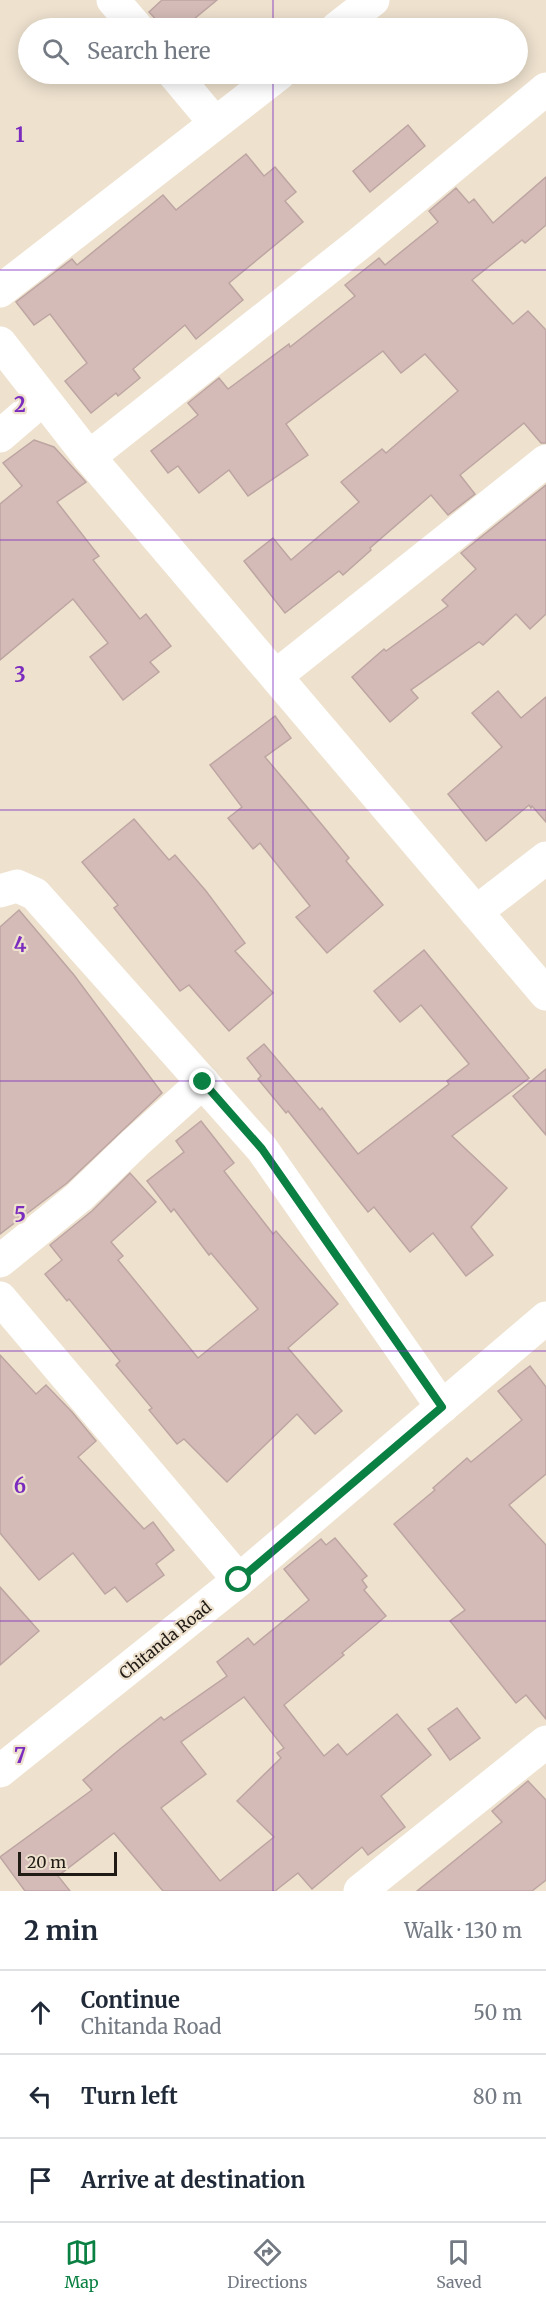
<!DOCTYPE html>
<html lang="en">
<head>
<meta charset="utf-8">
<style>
	:root { --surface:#fff; --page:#f6f6f7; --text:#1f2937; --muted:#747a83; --line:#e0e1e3; --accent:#0b8043 }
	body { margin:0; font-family:Merriweather,serif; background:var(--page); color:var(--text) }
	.scale { position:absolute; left:18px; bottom:15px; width:99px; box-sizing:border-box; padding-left:6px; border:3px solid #201b14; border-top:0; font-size:16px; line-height:21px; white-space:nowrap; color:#201b14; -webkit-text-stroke:4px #eee1ce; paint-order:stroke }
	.stop { position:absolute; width:18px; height:18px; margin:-14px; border:4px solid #0b8043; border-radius:50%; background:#fff }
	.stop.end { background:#0b8043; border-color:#fff; box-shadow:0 2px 6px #0008 }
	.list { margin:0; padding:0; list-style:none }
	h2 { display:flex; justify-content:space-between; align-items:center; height:78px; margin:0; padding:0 24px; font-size:26px }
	h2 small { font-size:20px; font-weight:400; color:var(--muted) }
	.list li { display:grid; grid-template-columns:39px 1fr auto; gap:18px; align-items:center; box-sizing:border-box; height:84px; padding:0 24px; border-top:2px solid var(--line) }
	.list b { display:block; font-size:22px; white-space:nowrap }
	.list p { margin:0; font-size:20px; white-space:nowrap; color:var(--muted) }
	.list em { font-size:20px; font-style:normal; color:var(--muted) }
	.icon { flex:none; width:33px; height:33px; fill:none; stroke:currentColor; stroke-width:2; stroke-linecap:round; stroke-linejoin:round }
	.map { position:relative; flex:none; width:546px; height:1891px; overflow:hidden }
	.search { position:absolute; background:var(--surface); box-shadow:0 3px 15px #0003; left:18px; right:18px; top:18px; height:66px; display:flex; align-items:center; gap:15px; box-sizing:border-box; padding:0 21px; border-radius:33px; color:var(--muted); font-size:22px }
	.sheet { height:330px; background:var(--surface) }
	nav { display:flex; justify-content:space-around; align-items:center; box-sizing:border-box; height:84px; border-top:2px solid var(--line); background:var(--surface); font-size:16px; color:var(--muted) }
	nav a { display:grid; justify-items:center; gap:3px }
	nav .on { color:var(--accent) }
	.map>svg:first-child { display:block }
</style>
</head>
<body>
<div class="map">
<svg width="546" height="1891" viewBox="0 0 546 1891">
	<rect width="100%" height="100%" fill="#eee1ce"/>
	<g fill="#d4bbb8" stroke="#bda5a2" stroke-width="1.5" fill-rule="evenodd">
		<polygon points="162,0 217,0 183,28 164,28 149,12"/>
		<polygon points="408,125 425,146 370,192 353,171"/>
		<polygon points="246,154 264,176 275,167 296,192 285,201 303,222 229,283 243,300 196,339 185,325 133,369 140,378 118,396 116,393 91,413 65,381 87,363 50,314 34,325 16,302 72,259 77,265 163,195 176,210"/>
		<polygon points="546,177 546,225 525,243 522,240 472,280 513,324 528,311 546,330 546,443 541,443 524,423 460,475 475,494 448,515 431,495 370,548 371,550 343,575 339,571 285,613 244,561 273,538 291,560 359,502 341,482 382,449 386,453 458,391 425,354 401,373 383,351 286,424 308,455 248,496 229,470 199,493 178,466 168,473 151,451 198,415 188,403 219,378 228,389 289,344 290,347 355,296 345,285 379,258 385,265 438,222 429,211 456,188 469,203 474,199 493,223"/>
		<polygon points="34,440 54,447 86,482 57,502 99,556 93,560 140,619 146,614 171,646 150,662 159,672 123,700 90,657 108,643 73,599 0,660 0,504 22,486 3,463"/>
		<polygon points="546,485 546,614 530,629 516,614 483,645 479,642 411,690 418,698 390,722 352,677 384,649 386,651 448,606 442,600 476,569 461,553"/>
		<polygon points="498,691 521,718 546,697 546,822 532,806 531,808 529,805 486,841 448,794 502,747 472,713"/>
		<polygon points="275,716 291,738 265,757 323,826 349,858 346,861 383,905 327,953 296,917 310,906 260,843 253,849 228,818 242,807 210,765"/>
		<polygon points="134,819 169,860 175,855 206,891 245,943 235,951 273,993 229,1031 189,985 180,991 114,908 118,905 82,862"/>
		<polygon points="19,910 74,975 162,1093 67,1183 0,1234 0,927"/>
		<polygon points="424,950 529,1078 452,1136 507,1188 471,1227 493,1255 466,1276 433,1233 410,1252 374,1207 368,1212 288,1111 286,1113 258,1079 261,1076 247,1058 264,1044 320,1110 322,1108 358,1154 449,1084 447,1081 469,1064 421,1005 400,1022 374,991"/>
		<polygon points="546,1069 546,1135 513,1096"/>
		<polygon points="201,1121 234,1163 224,1171 273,1234 276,1231 338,1304 288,1348 342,1411 315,1434 297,1414 227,1482 184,1439 177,1444 149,1410 152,1408 116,1365 120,1361 69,1299 67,1301 45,1274 62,1260 50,1245 92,1211 130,1173 156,1202 111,1242 123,1256 118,1260 198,1358 258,1309 211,1253 209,1255 174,1209 171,1212 147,1181 184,1152 176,1141"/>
		<polygon points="0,1355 36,1394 46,1385 72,1412 96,1441 78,1457 144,1529 153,1522 174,1550 156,1564 164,1575 127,1602 115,1587 105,1594 73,1553 39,1580 0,1533"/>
		<polygon points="530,1366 546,1387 546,1474 509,1505 546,1545 546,1719 526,1695 516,1703 450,1621 465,1610 394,1524 435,1490 433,1488 467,1458 471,1462 522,1420 498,1391"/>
		<path d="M335 1538 367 1576 362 1580 367 1587 364 1590 386 1616 342 1653 344 1655 284 1705 324 1756 338 1744 347 1755 397 1714 431 1755 381 1796 405 1827 368 1855 362 1847 312 1889 298 1873 275 1891H163L114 1833 58 1876 70 1891H25L0 1857 92 1790 83 1780 120 1749 161 1717 164 1720 227 1676 217 1662 248 1638 254 1645 309 1600 284 1569 321 1539 326 1545ZM244 1697 284 1748 277 1753 281 1758 237 1801 274 1837 220 1881 161 1808 206 1774 181 1742Z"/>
		<polygon points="0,1587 39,1631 0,1665"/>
		<polygon points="457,1708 480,1738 450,1760 428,1729"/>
		<polygon points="528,1781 546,1800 546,1880 532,1891 417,1891 502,1822 492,1811"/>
	</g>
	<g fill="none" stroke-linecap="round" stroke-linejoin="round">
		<g stroke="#fff" stroke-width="33">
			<polyline points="113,0 137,28"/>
			<polyline points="337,28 373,0"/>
			<polyline points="174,74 215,123"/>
			<polyline points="0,291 279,74"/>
			<polyline points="0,343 89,457 546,994"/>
			<polyline points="0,436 43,399"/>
			<polyline points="89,457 360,243 546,89"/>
			<polyline points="276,676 546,461"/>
			<polyline points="0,891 17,886 35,894 262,1149 442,1407"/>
			<polyline points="476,912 546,858"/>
			<polyline points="0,1261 79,1197 135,1143 203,1082"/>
			<polyline points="0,1298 239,1580"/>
			<polyline points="0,1771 239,1580 546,1318"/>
			<polyline points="360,1891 546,1742"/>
		</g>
	</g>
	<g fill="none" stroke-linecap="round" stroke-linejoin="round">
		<polyline stroke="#0b8043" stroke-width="8" points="203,1082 262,1149 442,1407 239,1580"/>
	</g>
	<path fill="none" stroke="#7b2cbf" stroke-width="1.5" stroke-opacity="0.55" d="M273 0V28M273 74V1891M0 270H546M0 540H546M0 810H546M0 1081H546M0 1351H546M0 1621H546"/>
	<g text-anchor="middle" stroke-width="4.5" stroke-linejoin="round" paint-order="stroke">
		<g font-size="16" fill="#201b14" stroke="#eee1ce">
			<text transform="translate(165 1640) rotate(-39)" y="6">Chitanda Road</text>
		</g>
	</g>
	<g font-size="20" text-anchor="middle" font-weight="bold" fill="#7b2cbf" stroke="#eee1ce" stroke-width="4.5" stroke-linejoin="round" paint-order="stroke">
		<text x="20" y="142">1</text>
		<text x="20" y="412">2</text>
		<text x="20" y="682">3</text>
		<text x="20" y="952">4</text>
		<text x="20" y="1222">5</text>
		<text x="20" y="1493">6</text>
		<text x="20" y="1763">7</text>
	</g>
</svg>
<div class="scale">20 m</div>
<div class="stop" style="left:239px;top:1580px"></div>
<div class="stop end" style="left:203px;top:1082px"></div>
<div class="search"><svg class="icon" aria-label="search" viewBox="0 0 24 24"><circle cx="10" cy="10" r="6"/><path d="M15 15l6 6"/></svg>Search here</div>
</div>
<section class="sheet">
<h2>2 min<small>Walk · 130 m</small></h2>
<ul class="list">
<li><svg class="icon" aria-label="ahead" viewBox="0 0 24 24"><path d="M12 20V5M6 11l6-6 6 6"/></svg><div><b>Continue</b><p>Chitanda Road</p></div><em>50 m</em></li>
<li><svg class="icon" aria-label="left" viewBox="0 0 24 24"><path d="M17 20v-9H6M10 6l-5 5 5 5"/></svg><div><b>Turn left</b></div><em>80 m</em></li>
<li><svg class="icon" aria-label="arrive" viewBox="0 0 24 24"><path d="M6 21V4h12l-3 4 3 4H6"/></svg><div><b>Arrive at destination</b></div></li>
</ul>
</section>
<nav>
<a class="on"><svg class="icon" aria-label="map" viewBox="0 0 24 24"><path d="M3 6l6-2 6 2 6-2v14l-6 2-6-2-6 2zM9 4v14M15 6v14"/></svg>Map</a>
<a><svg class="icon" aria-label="directions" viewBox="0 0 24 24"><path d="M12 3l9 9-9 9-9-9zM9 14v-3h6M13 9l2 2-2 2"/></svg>Directions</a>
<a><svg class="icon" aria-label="saved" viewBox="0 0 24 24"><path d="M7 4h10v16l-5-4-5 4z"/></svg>Saved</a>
</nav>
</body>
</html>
